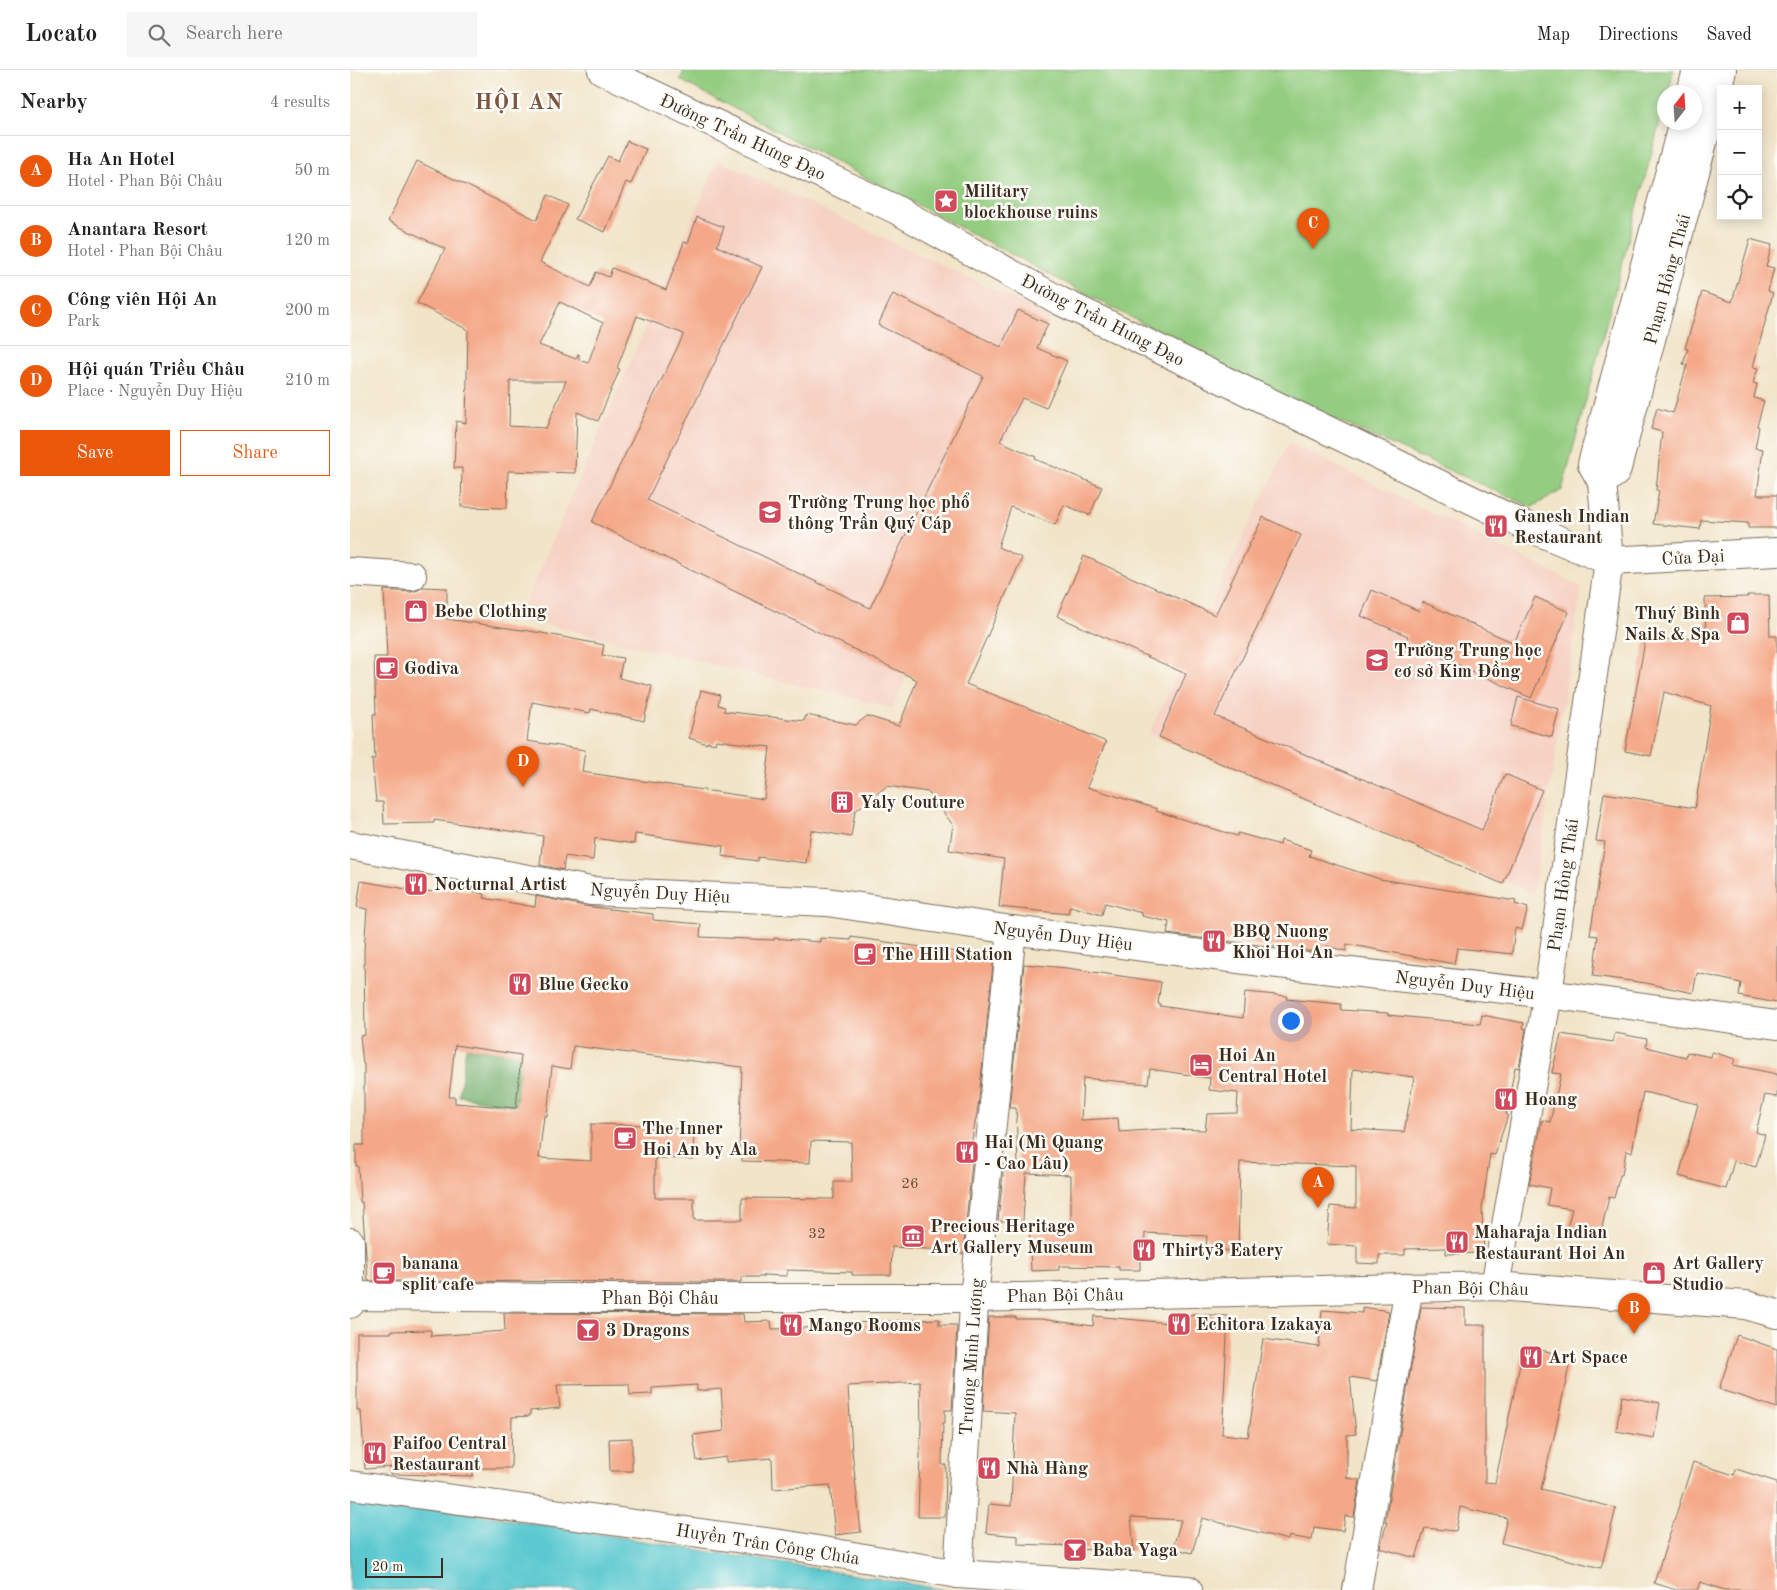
<!DOCTYPE html>
<html lang="en">
<head>
<meta charset="utf-8">
<style>
	:root { --surface:#fff; --page:#f6f6f6; --text:#222; --muted:#767676; --line:#e0e0e0; --accent:#ea580c }
	body { margin:0; font-family:"Old Standard TT",serif; background:var(--page); color:var(--text) }
	.controls { position:absolute; right:15px; top:15px; display:grid; overflow:hidden; border-radius:0px; box-shadow:0 2px 12px #0003 }
	.controls button { width:45px; height:45px; display:grid; place-items:center; padding:0; border:0; border-bottom:1px solid var(--line); background:var(--surface); color:var(--text); font:25px sans-serif }
	.compass { position:absolute; left:1307px; top:15px; width:45px; height:45px; border-radius:50%; background:var(--surface); box-shadow:0 2px 12px #0003; rotate:17deg }
	.scale { position:absolute; left:15px; bottom:12px; width:78px; box-sizing:border-box; padding-left:5px; border:2px solid #3b2a1e; border-top:0; font-size:14px; line-height:18px; white-space:nowrap; color:#3b2a1e; -webkit-text-stroke:4px #fdfcf7; paint-order:stroke }
	.you { position:absolute; left:940px; top:950px; width:18px; height:18px; margin:-12px; border:4px solid #fff; border-radius:50%; background:#1a73e8; box-shadow:0 0 0 8px #1a73e833 }
	.badge { display:grid; place-items:center; width:32px; height:32px; border-radius:50%; background:var(--accent); color:#fff; font-size:16px; font-weight:700 }
	.pin { position:absolute; translate:-50% -41px; filter:drop-shadow(0 1px 2px #0008) }
	.pin::after { content:''; position:absolute; top:26px; width:18px; height:15px; background:inherit; clip-path:polygon(0 0,100% 0,50% 100%) }
	.list { margin:0; padding:0; list-style:none }
	h2 { display:flex; justify-content:space-between; align-items:center; height:65px; margin:0; padding:0 20px; font-size:21px }
	h2 small { font-size:16px; font-weight:400; color:var(--muted) }
	.list li { display:grid; grid-template-columns:32px 1fr auto; gap:15px; align-items:center; box-sizing:border-box; height:70px; padding:0 20px; border-top:1px solid var(--line) }
	.list b { display:block; font-size:19px; white-space:nowrap }
	.list p { margin:0; font-size:16px; white-space:nowrap; color:var(--muted) }
	.list em { font-size:16px; font-style:normal; color:var(--muted) }
	.actions { display:flex; gap:10px; padding:15px 20px }
	.actions a { flex:1; padding:11px 0; border:1px solid var(--accent); border-radius:0px; text-align:center; font-size:18px; color:var(--accent) }
	.actions .main { background:var(--accent); color:#fff }
	.icon { flex:none; width:28px; height:28px; fill:none; stroke:currentColor; stroke-width:2; stroke-linecap:round; stroke-linejoin:round }
	.map { position:relative; flex:none; width:1427px; height:1520px; overflow:hidden }
	header { display:flex; align-items:center; gap:30px; box-sizing:border-box; height:70px; padding:0 25px; background:var(--surface); border-bottom:1px solid var(--line) }
	header strong { font-size:24px }
	nav { display:flex; gap:28px; margin-inline-start:auto; font-size:18px }
	.search { width:350px; height:45px; background:var(--page); display:flex; align-items:center; gap:12px; box-sizing:border-box; padding:0 18px; border-radius:0px; color:var(--muted); font-size:19px }
	main { display:flex }
	aside { flex:1; background:var(--surface) }
	.map>svg:first-child { display:block }
</style>
</head>
<body>
<header>
<strong>Locato</strong>
<div class="search"><svg class="icon" aria-label="search" viewBox="0 0 24 24"><circle cx="10" cy="10" r="6"/><path d="M15 15l6 6"/></svg>Search here</div>
<nav><a>Map</a><a>Directions</a><a>Saved</a></nav>
</header>
<main>
<aside>
<h2>Nearby<small>4 results</small></h2>
<ul class="list">
<li><span class="badge">A</span><div><b>Ha An Hotel</b><p>Hotel · Phan Bội Châu</p></div><em>50 m</em></li>
<li><span class="badge">B</span><div><b>Anantara Resort</b><p>Hotel · Phan Bội Châu</p></div><em>120 m</em></li>
<li><span class="badge">C</span><div><b>Công viên Hội An</b><p>Park</p></div><em>200 m</em></li>
<li><span class="badge">D</span><div><b>Hội quán Triều Châu</b><p>Place · Nguyễn Duy Hiệu</p></div><em>210 m</em></li>
</ul>
<div class="actions"><a class="main">Save</a><a>Share</a></div>
</aside>
<div class="map">
<svg width="1427" height="1520" viewBox="0 0 1427 1520">
	<rect width="100%" height="100%" fill="#fdfcf7"/>
	<filter id="ink" filterUnits="userSpaceOnUse"><feTurbulence type="fractalNoise" baseFrequency=".02" numOctaves="2"/><feDisplacementMap in="SourceGraphic" scale="10" xChannelSelector="R" yChannelSelector="G"/><feConvolveMatrix kernelMatrix="1 2 1 2 8 2 1 2 1" color-interpolation-filters="sRGB"/></filter>
	<filter id="wash" filterUnits="userSpaceOnUse"><feTurbulence type="fractalNoise" baseFrequency=".0096" numOctaves="4" result="noise"/><feDisplacementMap in="SourceGraphic" scale="20" xChannelSelector="R" yChannelSelector="G"/><feGaussianBlur stdDeviation="1.12" result="paint"/><feColorMatrix in="noise" values="0 0 0 0 0 0 0 0 0 0 0 0 0 0 0 0 0 1.4 0 .05"/><feComposite in="paint" operator="in"/></filter>
	<g filter="url(#wash)">
		<rect width="100%" height="100%" fill="#f1e4c8"/>
		<g fill="#f6d2c4">
			<polygon points="368,90 700,246 671,337 543,638 169,548"/>
			<polygon points="939,372 1232,517 1183,823 799,663"/>
		</g>
		<polygon fill="#94cd81" stroke="#687c50" points="335,0 1324,0 1318,22 1314,22 1314,36 1212,420 1182,437 921,321 330,10"/>
		<polygon fill="#77b06f" stroke="#596d46" points="116,977 175,986 165,1036 109,1026"/>
		<polygon fill="#5cc9d0" stroke="#4c7a77" points="0,1424 598,1520 0,1520"/>
		<g id="blocks">
			<g fill="#f4a887" fill-rule="evenodd">
				<polygon points="277,71 296,79 281,114 276,112 255,162 225,149 258,86 268,91"/>
				<path d="M67 91 187 150 198 125 218 135 190 192 240 217 246 202 259 207 262 198 316 220 334 172 338 173 347 147 374 157 367 176 412 197 297 430 520 538 633 306 528 255 543 224 651 277 668 240 698 254 687 278 717 291 696 338 672 328 650 371 686 387 685 389 752 417 740 445 714 435 705 455 661 437 648 477 672 488 616 614 688 642 756 672 737 717 807 739 806 741 887 766 888 763 930 775 931 770 961 780 959 786 1030 809 1166 831 1165 834 1178 838 1172 860 1165 858 1162 884 1107 878 1104 894 997 874 996 881 976 876 975 883 817 864 819 852 792 846V843L755 833 752 845 720 836 718 844 649 837 654 789 599 780 603 755 578 722 537 716 505 741 501 767 461 760 456 793 408 787V791L372 786 373 776 285 764 284 774 245 768 243 790 215 786 213 800 190 795 193 766 84 750V753L34 754 33 732H26L22 689H25L23 644H26L24 587H37L34 520 61 522 68 520 73 517 97 518V549L192 563 254 575 252 585 273 588 269 608 302 616 294 651 241 639 240 643 182 632 177 671 235 680 232 702 414 729 420 677 366 670 365 674 357 672V674L339 668 351 620 370 625 368 635 375 637 374 641 454 651 456 645 506 655 517 646 549 656 567 610 242 452 334 264 287 246 267 298 270 299 248 351 227 342 225 403 158 401 157 438 111 437 112 398H104L106 351 116 353 118 260 67 233 95 179 38 151ZM210 232 253 253 238 293 229 290V284H228L226 289 189 275ZM160 311H216L196 358 159 356Z"/>
				<polygon points="1400,169 1422,175 1416,196 1424,198 1418,221 1423,223 1403,297 1408,298 1403,313 1407,314 1404,328 1414,331 1407,356 1409,357 1405,378 1413,379 1407,425 1427,425 1427,458 1398,458 1398,453 1351,450 1350,459 1303,454 1309,421 1306,420 1312,362 1301,359 1307,338 1323,343 1337,295 1333,294 1338,279 1335,278 1352,222 1382,232"/>
				<polygon points="913,447 951,465 865,646 1132,760 1155,704 1192,720 1153,814 809,667 836,604 707,546 734,486 865,545"/>
				<polygon points="1022,520 1069,541 1073,532 1164,573 1185,527 1219,542 1181,628 1056,571 1058,566 1011,546"/>
				<polygon points="1397,525 1419,525 1420,566 1427,566 1427,933 1389,926 1391,913 1347,903 1343,923 1296,913 1243,906 1248,866 1240,865 1255,772 1246,771 1254,723 1345,738 1361,636 1314,622 1301,686 1275,681 1296,566 1328,571 1329,566 1356,572 1355,528 1398,527"/>
				<polygon points="1168,627 1209,639 1202,667 1161,656"/>
				<path d="M11 811 62 820 86 822 88 815 135 824 134 828 185 837 186 826 234 836 303 844V850L351 854 350 867 424 870V868L470 872V868L501 870V867L607 882V881L644 886 628 1037 618 1091 622 1092 613 1184 594 1183V1180L542 1177 541 1205H502V1202L437 1200V1206L413 1205V1207H391V1212L18 1211 12 1132H10L8 1096H6V1075H14V994H13L10 966 15 965 14 880 17 839 7 837ZM105 975 171 985 166 1038 105 1033V1027H99ZM223 976 392 997 389 1081H392V1091L460 1093 461 1071 501 1072 502 1112H484V1129L392 1128V1150H344V1128H305V1088L343 1089 344 1059 300 1058V1055L241 1054V1091L189 1088 194 1046H197L202 996 220 999Z"/>
				<path d="M674 894 717 898 811 912 808 934H810V936L893 948 895 922 937 926 936 929 991 934V940L1038 943V945L1130 954 1132 945 1174 953 1173 958 1176 959 1169 998 1165 997 1156 1044 1158 1045 1145 1085 1140 1084 1132 1138 1134 1183 1096 1184V1178L1055 1179V1185H1029V1194L1007 1193V1176L977 1174 980 1136 1006 1138V1096L890 1092 888 1181 856 1180 857 1166 795 1163 794 1183H790V1200H769V1197L709 1196V1200L681 1201 679 1154 721 1153V1105L676 1103 673 1151H648L654 1094 668 1095 666 1038H659ZM800 999 860 1008 859 1020 888 1023 887 1043 857 1044 855 1060 812 1059 769 1062 768 1048 731 1050 733 1008 798 1014ZM1003 999 1064 1007 1054 1062 1001 1059Z"/>
				<polygon points="1265,963 1297,969 1296,977 1336,987 1337,982 1361,987 1362,982 1385,989 1383,995 1427,1004 1427,1027 1415,1025 1406,1062 1415,1065 1406,1097 1384,1091 1376,1119 1329,1106 1348,1034 1293,1022 1282,1082 1276,1081 1272,1105 1270,1105 1264,1128 1259,1127 1250,1166 1217,1158 1222,1139 1197,1135 1200,1118 1179,1114 1192,1050 1200,1052 1211,1004 1202,1003 1211,964 1263,972"/>
				<polygon points="1012,1237 1039,1241 1027,1311 1000,1307 1006,1364 997,1365 997,1408 1010,1410 1004,1447 995,1446 993,1461 964,1457 962,1470 939,1466 938,1470 852,1448 842,1483 823,1478 831,1450 781,1447 784,1481 720,1479 720,1476 668,1474 668,1466 636,1463 639,1434 661,1436 665,1343 633,1341 639,1247 666,1247 666,1249 690,1249 743,1256 744,1246 819,1253 819,1245 842,1246 842,1244 878,1246 872,1364 898,1367 913,1269 969,1277 972,1240 1012,1243"/>
				<polygon points="1071,1237 1115,1238 1115,1255 1135,1255 1135,1412 1145,1413 1174,1276 1221,1287 1204,1367 1191,1419 1266,1438 1251,1498 1151,1473 1157,1448 1110,1437 1106,1461 1075,1458 1066,1488 1030,1478 1037,1452 1035,1452"/>
				<polygon points="154,1243 393,1244 394,1252 421,1251 422,1259 480,1257 480,1254 589,1249 589,1255 607,1255 602,1340 595,1340 595,1353 593,1353 592,1395 596,1395 595,1447 568,1447 571,1353 570,1312 498,1316 502,1381 511,1462 485,1465 480,1415 423,1419 422,1388 376,1392 376,1387 347,1391 343,1365 374,1361 371,1319 347,1321 347,1315 302,1318 302,1324 280,1325 279,1314 207,1315 210,1338 180,1341 180,1346 162,1347 161,1398 123,1398 123,1406 41,1404 42,1397 15,1399 11,1341 7,1341 7,1263 41,1263 41,1261 81,1260 81,1266 155,1261"/>
				<polygon points="1387,1265 1427,1279 1427,1338 1369,1319"/>
				<polygon points="1272,1326 1310,1333 1304,1368 1266,1361"/>
				<polygon points="282,1368 282,1401 260,1401 259,1369"/>
				<polygon points="1343,1392 1384,1405 1386,1399 1427,1412 1427,1520 1375,1520 1350,1512 1347,1520 1326,1520 1304,1513"/>
			</g>
		</g>
	</g>
	<g filter="url(#ink)">
		<use href="#blocks" fill-opacity="0" stroke="#7b6b5a" stroke-width="1"/>
		<g fill="none" stroke-linecap="round" stroke-linejoin="round">
			<g stroke="#7b6b5a" stroke-width="30">
				<g id="minor">
					<polyline points="1341,22 1347,0"/>
					<polyline points="1252,412 1266,402 1372,0"/>
					<polyline points="0,502 62,506"/>
					<polyline points="0,1172 0,1234"/>
					<polyline points="1145,1216 1198,924 1259,491 1252,412 1242,394 1333,52"/>
					<polyline points="0,1226 209,1228 625,1228 1145,1216 1396,1235 1427,1244"/>
					<polyline points="0,1415 438,1475 608,1504 838,1520"/>
					<polyline points="608,1504 625,1218 662,860"/>
					<polyline points="1007,1520 1059,1217"/>
				</g>
			</g>
			<g stroke="#7b6b5a" stroke-width="30">
				<g id="major">
					<polyline points="252,0 545,139 710,231 1178,457 1259,491 1427,482"/>
					<polyline points="0,775 241,821 477,832 662,860 920,893 1198,924 1427,955"/>
				</g>
			</g>
			<use href="#minor" stroke="#fff" stroke-width="28"/>
			<use href="#major" stroke="#fff" stroke-width="28"/>
		</g>
	</g>
	<defs>
		<g id="sight-square" transform="scale(1.25)"><rect x="-9" y="-9" width="18" height="18" rx="4" fill="#d1495b" stroke="#fdfcf7"/><path d="M0-6L1.8-2.2L6-1.7L2.9 1.2L3.7 5.4L0 3.3L-3.7 5.4L-2.9 1.2L-6-1.7L-1.8-2.2Z" fill="#fff"/></g>
		<g id="school-square" transform="scale(1.25)"><rect x="-9" y="-9" width="18" height="18" rx="4" fill="#d1495b" stroke="#fdfcf7"/><path d="M0-5L7-2L0 1L-7-2ZM-4 1L0 2.5L4 1V4Q0 6-4 4Z" fill="#fff"/></g>
		<g id="restaurant-square" transform="scale(1.25)"><rect x="-9" y="-9" width="18" height="18" rx="4" fill="#d1495b" stroke="#fdfcf7"/><path d="M-5-6h1v4h1v-4h1v4h1v-4h1v5L-1.5 .5V6h-2V.5L-5-1ZM5-6V6H3V1.5H1.5Q1.5-4 5-6Z" fill="#fff"/></g>
		<g id="shop-square" transform="scale(1.25)"><rect x="-9" y="-9" width="18" height="18" rx="4" fill="#d1495b" stroke="#fdfcf7"/><path d="M-5-2.5h2.3a2.7 3.5 0 0 1 5.4 0H5L5.5 6h-11ZM-1.5-2.5h3a1.5 2.3 0 0 0-3 0Z" fill="#fff"/></g>
		<g id="cafe-square" transform="scale(1.25)"><rect x="-9" y="-9" width="18" height="18" rx="4" fill="#d1495b" stroke="#fdfcf7"/><path d="M-5.5-4.5H6V0H3Q3 3.5 0 3.5H-2.5Q-5.5 3.5-5.5 0ZM3-3.2v2h1.7v-2ZM-6 4.5H4V6H-6Z" fill="#fff"/></g>
		<g id="building-square" transform="scale(1.25)"><rect x="-9" y="-9" width="18" height="18" rx="4" fill="#d1495b" stroke="#fdfcf7"/><path d="M-4-6H4V6H1V3H-1V6H-4ZM-2.5-4.3h1.7v1.8h-1.7ZM.8-4.3h1.7v1.8H.8ZM-2.5-1h1.7V.8h-1.7ZM.8-1h1.7V.8H.8Z" fill="#fff"/></g>
		<g id="hotel-square" transform="scale(1.25)"><rect x="-9" y="-9" width="18" height="18" rx="4" fill="#d1495b" stroke="#fdfcf7"/><path d="M-6-4.5h1.5V1H6V5H4.5V3h-9V5H-6ZM-4 0a1.8 1.8 0 1 1 3.6 0ZM.5 0V-2.5h3Q6-2.5 6 0Z" fill="#fff"/></g>
		<g id="museum-square" transform="scale(1.25)"><rect x="-9" y="-9" width="18" height="18" rx="4" fill="#d1495b" stroke="#fdfcf7"/><path d="M0-6L6-3V-2H-6V-3ZM-5-1h2V3h-2ZM-1-1h2V3h-2ZM3-1h2V3H3ZM-6 4H6V6H-6Z" fill="#fff"/></g>
		<g id="bar-square" transform="scale(1.25)"><rect x="-9" y="-9" width="18" height="18" rx="4" fill="#d1495b" stroke="#fdfcf7"/><path d="M-6-5H6L.8 .8V4.5H3.5V6h-7V4.5H-.8V.8Z" fill="#fff"/></g>
	</defs>
	<g fill-rule="evenodd">
		<use href="#sight-square" x="596" y="131"/>
		<use href="#school-square" x="420" y="442"/>
		<use href="#restaurant-square" x="1146" y="456"/>
		<use href="#shop-square" x="66" y="541"/>
		<use href="#shop-square" x="1388" y="553"/>
		<use href="#school-square" x="1027" y="590"/>
		<use href="#cafe-square" x="37" y="598"/>
		<use href="#building-square" x="492" y="732"/>
		<use href="#restaurant-square" x="66" y="814"/>
		<use href="#restaurant-square" x="864" y="871"/>
		<use href="#cafe-square" x="515" y="884"/>
		<use href="#restaurant-square" x="170" y="914"/>
		<use href="#hotel-square" x="851" y="995"/>
		<use href="#restaurant-square" x="1156" y="1029"/>
		<use href="#cafe-square" x="275" y="1068"/>
		<use href="#restaurant-square" x="617" y="1082"/>
		<use href="#museum-square" x="563" y="1166"/>
		<use href="#restaurant-square" x="1107" y="1172"/>
		<use href="#restaurant-square" x="794" y="1180"/>
		<use href="#cafe-square" x="34" y="1203"/>
		<use href="#shop-square" x="1304" y="1203"/>
		<use href="#restaurant-square" x="829" y="1254"/>
		<use href="#restaurant-square" x="441" y="1255"/>
		<use href="#bar-square" x="238" y="1260"/>
		<use href="#restaurant-square" x="1181" y="1287"/>
		<use href="#restaurant-square" x="25" y="1383"/>
		<use href="#restaurant-square" x="639" y="1398"/>
		<use href="#bar-square" x="725" y="1480"/>
	</g>
	<g text-anchor="middle" stroke-width="5" stroke-linejoin="round" paint-order="stroke">
		<g font-size="15" fill="#694a38">
			<text x="560" y="1118">26</text>
			<text x="467" y="1168">32</text>
		</g>
		<g font-size="18" fill="#3b2a1e" stroke="#fdfcf7">
			<text transform="translate(393 67) rotate(25)" y="6">Đường Trần Hưng Đạo</text>
			<text transform="translate(1317 209) rotate(-75)" y="6">Phạm Hồng Thái</text>
			<text transform="translate(753 250) rotate(27)" y="6">Đường Trần Hưng Đạo</text>
			<text transform="translate(1343 487) rotate(-3)" y="6">Cửa Đại</text>
			<text transform="translate(1213 815) rotate(-82)" y="6">Phạm Hồng Thái</text>
			<text transform="translate(310 823) rotate(3)" y="6">Nguyễn Duy Hiệu</text>
			<text transform="translate(713 866) rotate(7)" y="6">Nguyễn Duy Hiệu</text>
			<text transform="translate(1115 915) rotate(7)" y="6">Nguyễn Duy Hiệu</text>
			<text transform="translate(1120 1218) rotate(1)" y="6">Phan Bội Châu</text>
			<text transform="translate(715 1225) rotate(-1)" y="6">Phan Bội Châu</text>
			<text x="310" y="1234">Phan Bội Châu</text>
			<text transform="translate(621 1287) rotate(-86)" y="6">Trương Minh Lượng</text>
			<text transform="translate(418 1474) rotate(9)" y="6">Huyền Trân Công Chúa</text>
		</g>
		<g font-size="18" font-weight="bold" fill="#3b2a1e" stroke="#fdfcf7" text-anchor="start">
			<text x="614" y="127">Military<tspan x="614" dy="21">blockhouse ruins</tspan></text>
			<text x="438" y="438">Trường Trung học phổ<tspan x="438" dy="21">thông Trần Quý Cáp</tspan></text>
			<text x="1164" y="452">Ganesh Indian<tspan x="1164" dy="21">Restaurant</tspan></text>
			<text x="84" y="547">Bebe Clothing</text>
			<text x="1370" y="549" text-anchor="end">Thuý Bình<tspan x="1370" dy="21">Nails &amp; Spa</tspan></text>
			<text x="1044" y="586">Trường Trung học<tspan x="1044" dy="21">cơ sở Kim Đồng</tspan></text>
			<text x="54" y="604">Godiva</text>
			<text x="510" y="738">Yaly Couture</text>
			<text x="84" y="820">Nocturnal Artist</text>
			<text x="882" y="867">BBQ Nuong<tspan x="882" dy="21">Khoi Hoi An</tspan></text>
			<text x="532" y="890">The Hill Station</text>
			<text x="188" y="920">Blue Gecko</text>
			<text x="868" y="991">Hoi An<tspan x="868" dy="21">Central Hotel</tspan></text>
			<text x="1174" y="1035">Hoang</text>
			<text x="292" y="1064">The Inner<tspan x="292" dy="21">Hoi An by Ala</tspan></text>
			<text x="634" y="1078">Hai (Mì Quang<tspan x="634" dy="21">- Cao Lâu)</tspan></text>
			<text x="580" y="1162">Precious Heritage<tspan x="580" dy="21">Art Gallery Museum</tspan></text>
			<text x="1124" y="1168">Maharaja Indian<tspan x="1124" dy="21">Restaurant Hoi An</tspan></text>
			<text x="812" y="1186">Thirty3 Eatery</text>
			<text x="52" y="1199">banana<tspan x="52" dy="21">split cafe</tspan></text>
			<text x="1322" y="1199">Art Gallery<tspan x="1322" dy="21">Studio</tspan></text>
			<text x="846" y="1260">Echitora Izakaya</text>
			<text x="458" y="1261">Mango Rooms</text>
			<text x="256" y="1266">3 Dragons</text>
			<text x="1198" y="1293">Art Space</text>
			<text x="42" y="1379">Faifoo Central<tspan x="42" dy="21">Restaurant</tspan></text>
			<text x="656" y="1404">Nhà Hàng</text>
			<text x="742" y="1486">Baba Yaga</text>
		</g>
		<g font-size="22" font-weight="bold" letter-spacing="1" fill="#7c5643" stroke="#fdfcf7">
			<text x="169" y="39">HỘI AN</text>
		</g>
	</g>
</svg>
<div class="controls">
<button>+</button>
<button>−</button>
<button><svg class="icon" aria-label="locate" viewBox="0 0 24 24"><circle cx="12" cy="12" r="6"/><path d="M12 2v4M12 18v4M2 12h4M18 12h4"/></svg></button>
</div>
<svg class="compass" viewBox="-18 -18 36 36"><path d="M0-13l5 13h-10z" fill="#e53935"/><path d="M0 13l5-13h-10z" fill="#767676"/></svg>
<div class="scale">20 m</div>
<div class="you"></div>
<div class="pin badge" style="left:968px;top:1138px">A</div>
<div class="pin badge" style="left:1284px;top:1264px">B</div>
<div class="pin badge" style="left:963px;top:179px">C</div>
<div class="pin badge" style="left:173px;top:717px">D</div>
</div>
</main>
</body>
</html>
